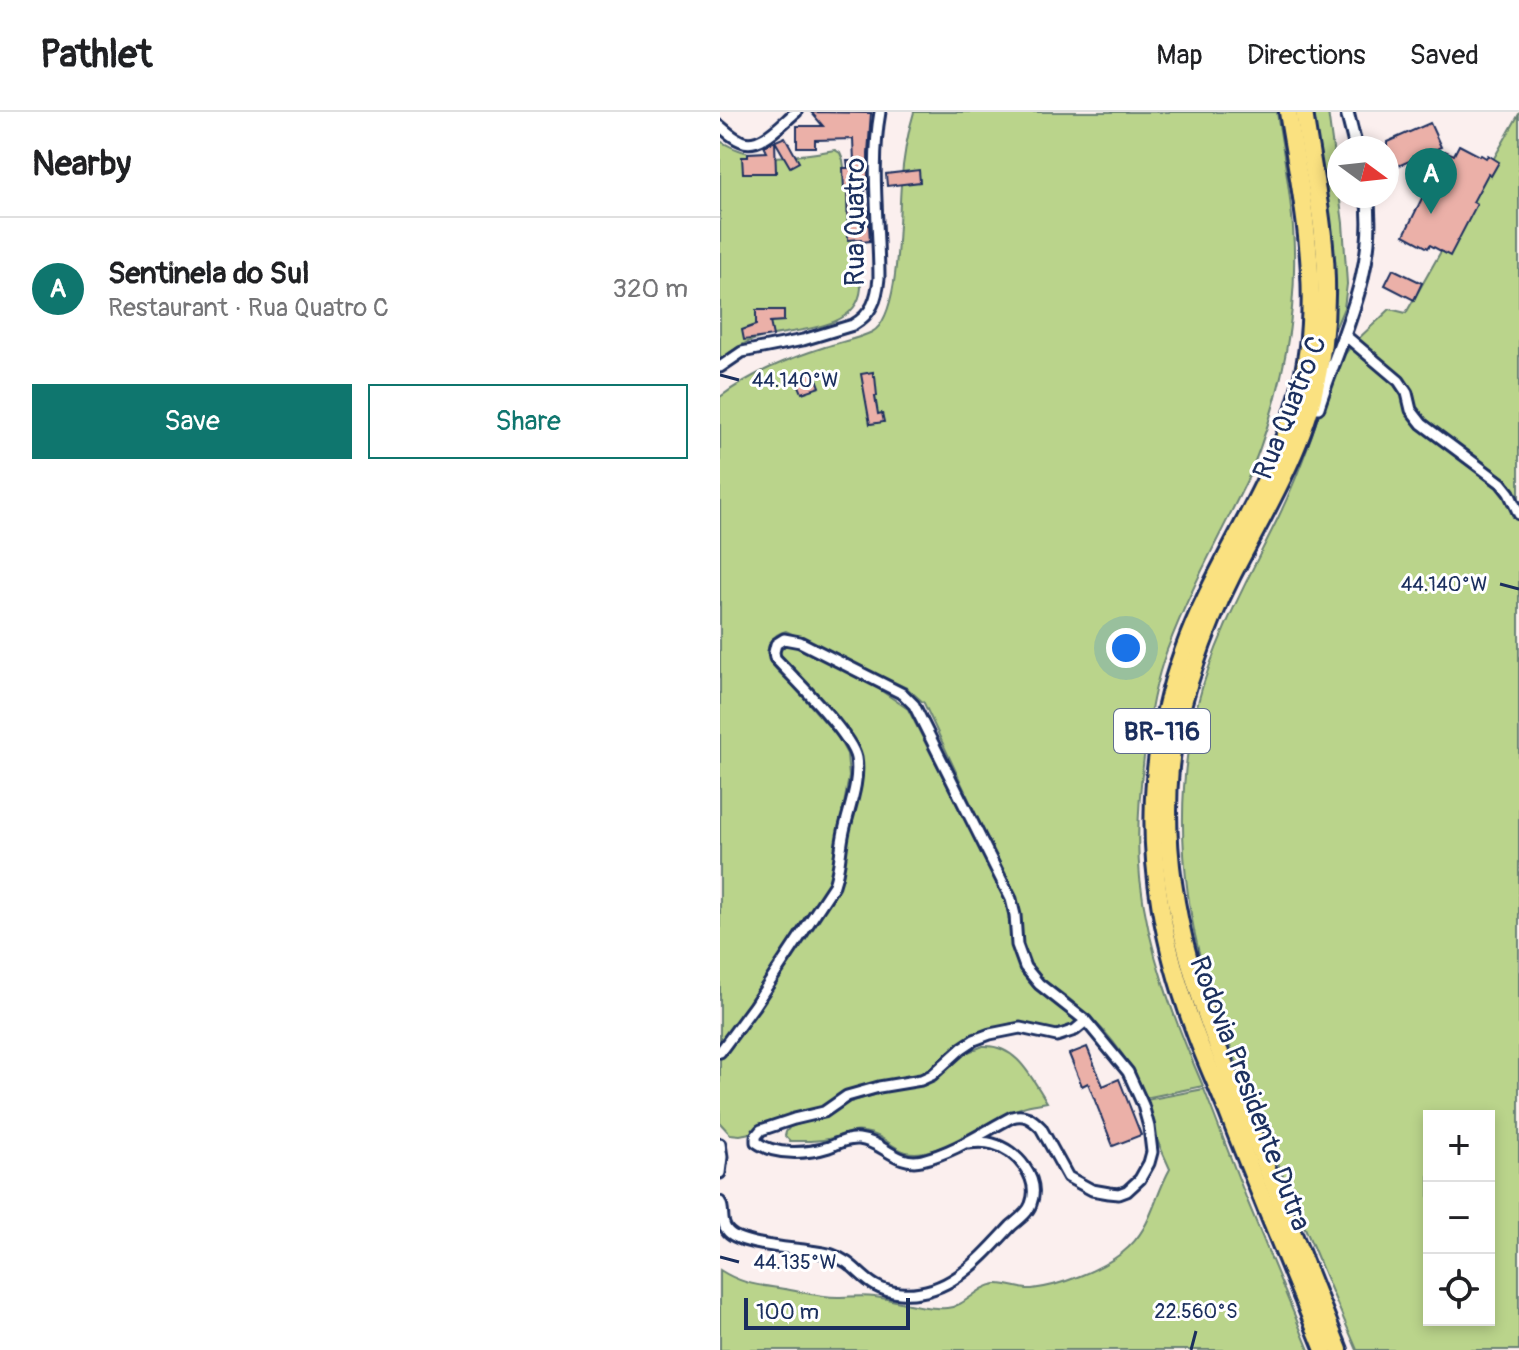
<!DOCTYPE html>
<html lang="en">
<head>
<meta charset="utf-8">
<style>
	:root { --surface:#fff; --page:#f2f2f2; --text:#202124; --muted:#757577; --line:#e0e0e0; --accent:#0f766e }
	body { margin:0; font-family:Pangolin,sans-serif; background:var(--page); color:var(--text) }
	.controls { position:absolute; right:24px; bottom:24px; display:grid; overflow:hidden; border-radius:0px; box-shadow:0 4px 12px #0003 }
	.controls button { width:72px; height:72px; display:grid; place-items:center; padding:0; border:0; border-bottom:2px solid var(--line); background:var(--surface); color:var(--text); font:40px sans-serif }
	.compass { position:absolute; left:607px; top:24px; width:72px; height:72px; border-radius:50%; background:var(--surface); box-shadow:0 4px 12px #0003; rotate:105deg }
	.scale { position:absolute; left:24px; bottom:20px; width:166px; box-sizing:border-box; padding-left:8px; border:4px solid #1b2f5e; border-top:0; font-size:22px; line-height:28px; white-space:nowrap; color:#1b2f5e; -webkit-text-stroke:6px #fff; paint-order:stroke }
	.you { position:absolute; left:406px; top:536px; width:28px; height:28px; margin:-20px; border:6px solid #fff; border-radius:50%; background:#1a73e8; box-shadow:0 0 0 12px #1a73e833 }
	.badge { display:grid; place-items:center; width:52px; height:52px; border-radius:50%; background:var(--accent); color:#fff; font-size:26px; font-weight:700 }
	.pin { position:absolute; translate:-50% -66px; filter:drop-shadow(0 2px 4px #0008) }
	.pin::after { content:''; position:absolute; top:42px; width:28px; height:24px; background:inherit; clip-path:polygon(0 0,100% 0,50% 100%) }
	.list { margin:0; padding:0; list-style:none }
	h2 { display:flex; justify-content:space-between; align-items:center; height:104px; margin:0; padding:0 32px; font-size:34px }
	h2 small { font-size:26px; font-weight:400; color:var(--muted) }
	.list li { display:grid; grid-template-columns:52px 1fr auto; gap:24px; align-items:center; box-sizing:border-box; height:144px; padding:0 32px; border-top:2px solid var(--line) }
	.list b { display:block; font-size:30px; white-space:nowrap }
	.list p { margin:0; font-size:26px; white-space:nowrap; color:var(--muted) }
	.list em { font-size:26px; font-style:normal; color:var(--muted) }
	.actions { display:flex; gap:16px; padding:24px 32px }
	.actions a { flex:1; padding:18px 0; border:2px solid var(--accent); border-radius:0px; text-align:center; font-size:28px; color:var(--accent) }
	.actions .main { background:var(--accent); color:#fff }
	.icon { flex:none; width:44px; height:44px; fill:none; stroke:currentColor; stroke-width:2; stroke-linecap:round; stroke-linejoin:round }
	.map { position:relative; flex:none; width:799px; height:1238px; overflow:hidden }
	header { display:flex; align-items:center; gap:48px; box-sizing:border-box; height:112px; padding:0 40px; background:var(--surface); border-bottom:2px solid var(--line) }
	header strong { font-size:38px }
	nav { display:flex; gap:44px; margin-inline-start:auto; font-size:28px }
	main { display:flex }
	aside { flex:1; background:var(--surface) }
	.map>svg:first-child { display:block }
</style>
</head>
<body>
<header>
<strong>Pathlet</strong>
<nav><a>Map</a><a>Directions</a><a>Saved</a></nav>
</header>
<main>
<aside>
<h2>Nearby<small></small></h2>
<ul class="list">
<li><span class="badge">A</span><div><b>Sentinela do Sul</b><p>Restaurant · Rua Quatro C</p></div><em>320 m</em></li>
</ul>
<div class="actions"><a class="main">Save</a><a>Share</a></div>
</aside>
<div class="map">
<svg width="799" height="1238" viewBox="0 0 799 1238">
	<rect width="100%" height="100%" fill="#fbefee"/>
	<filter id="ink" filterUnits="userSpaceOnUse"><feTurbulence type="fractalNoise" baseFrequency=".0125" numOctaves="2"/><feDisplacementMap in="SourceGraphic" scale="16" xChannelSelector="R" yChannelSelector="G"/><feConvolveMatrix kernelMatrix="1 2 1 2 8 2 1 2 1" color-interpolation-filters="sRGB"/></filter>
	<g filter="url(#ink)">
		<g fill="#bad48b" stroke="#6a8274" stroke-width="2" fill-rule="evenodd">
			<path d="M194 0H557C563 38 570 77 573 116 579 201 562 283 530 362 502 420 470 477 447 538 435 570 428 610 424 645 419 684 416 726 420 766 428 840 454 907 483 974L425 986C408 942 383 914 347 885 334 875 319 867 309 853 296 833 301 809 296 787 292 773 284 760 277 748L204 591 187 576 66 519C53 522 43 535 50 548 55 558 65 566 72 573 87 589 101 606 116 622L127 642 129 665 111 763 107 777 23 903 0 933V285C32 261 67 247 105 235 120 230 138 227 152 220 181 205 178 104 181 73 183 49 187 23 194 0Z"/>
			<polygon points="589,0 608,0 623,111 627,172 624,196 614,219 612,165"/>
			<path d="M799 2V1238H637C605 1164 574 1090 543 1015 527 974 508 933 494 892 462 799 452 690 477 594 494 528 528 467 558 406 570 381 581 354 590 328 599 303 605 277 617 254 629 232 653 214 670 197L686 201ZM709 1004H769V1208H709Z"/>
			<path d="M0 29C38 52 74 45 115 38L120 41 123 48 141 176C137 223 65 216 33 228 21 232 10 240 0 248Z"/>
			<polygon points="66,533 74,534 147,569 188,597 286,788 293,837 298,852 315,872 361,909 347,918 341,920 328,919 301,911 292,911 268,918 255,924 208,961 98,998 40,1014 30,1021 20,1023 10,1022 0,1011 0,947 104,794 125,732 139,660 108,598 60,543 60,539"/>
			<path d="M263 934C297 932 312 967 327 990 319 992 311 992 303 995 272 1006 245 1029 213 1038 174 1050 172 1023 144 1020 130 1018 121 1024 108 1027 95 1030 83 1029 70 1029L65 1024 66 1020 70 1015 102 1005 126 991 165 980 204 973 222 962 241 943Z"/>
			<path d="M484 977 527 1088 589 1238H0V1158C25 1174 42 1173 70 1178 86 1181 101 1185 118 1185 130 1185 142 1183 155 1185 178 1188 203 1198 227 1196 246 1194 258 1174 276 1172 288 1171 300 1178 312 1177 340 1174 380 1158 402 1141 432 1118 433 1087 450 1057L437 1028 426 988Z"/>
		</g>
		<g fill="#ebb0a8" stroke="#1b2f5e" stroke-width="2">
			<polygon points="91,0 151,1 148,41 148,77 145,77 145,99 148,99 150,129 142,130 141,127 128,128 127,78 124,78 123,56 128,56 127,49 134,49 133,27 95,28 95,35 77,35 77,14 103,14"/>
			<polygon points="710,11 721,35 667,59 667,30"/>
			<polygon points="65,25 79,50 70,55 55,29 56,61 23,61 22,45 28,45 28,41 47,40 44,34"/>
			<polygon points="739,33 760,44 761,43 766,46 768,43 779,50 771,64 768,62 753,90 757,92 730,144 710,133 708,136 684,123 725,39 734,43"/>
			<polygon points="199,58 200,70 167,74 166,62"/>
			<polygon points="673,157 702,171 694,188 665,173"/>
			<polygon points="36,198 64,198 64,209 50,210 53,224 24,228 22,218 36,213"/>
			<polygon points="94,259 100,275 82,281 76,266"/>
			<polygon points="153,260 153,264 155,264 157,284 155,284 158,302 162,301 164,310 150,312 141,262"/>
			<polygon points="367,935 383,974 399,967 421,1023 393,1034 368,971 362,974 349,942"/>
		</g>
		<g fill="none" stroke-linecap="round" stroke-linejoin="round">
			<g stroke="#1b2f5e" stroke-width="15">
				<g id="minor">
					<path d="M0 14C6 19 13 26 21 29 40 38 62 11 76 0"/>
					<polyline points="627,225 679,269 687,281 691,298 702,312 781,371 789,381 799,402"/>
					<path d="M0 255 22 240 83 228 133 213C152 202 157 187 159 166 159 110 150 56 160 0"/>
					<path d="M0 940 34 894 114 773C120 756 120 737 124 719 129 696 140 670 136 646 131 622 74 566 55 546L54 540 56 532 64 527 80 530 183 582 194 593 291 787 295 803 297 833 305 855 319 872 366 909 408 960 423 993 429 1015 432 1040 429 1051 420 1067 407 1079 399 1082 389 1081 372 1078 348 1065 321 1016C312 1007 305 1001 292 1005 263 1020 235 1040 202 1048 176 1054 162 1029 139 1027 128 1026 118 1031 109 1035 87 1042 55 1044 36 1030V1024L41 1018 74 1007 104 1000 127 984 159 975 201 968 212 963 242 936 254 928 270 922 300 916 337 924 355 918 366 909"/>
					<polyline points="0,1032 2,1045 0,1061"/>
					<path d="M0 1090C5 1098 0 1110 7 1118 19 1136 90 1136 112 1143 140 1152 144 1178 180 1181 229 1185 261 1146 291 1114 298 1108 308 1101 311 1092 321 1066 296 1038 273 1032 265 1029 256 1030 248 1031"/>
				</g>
			</g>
			<g stroke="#1b2f5e" stroke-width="17">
				<g id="tertiary">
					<polyline points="627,0 636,36"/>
					<path d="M598 295C620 227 658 158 647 84"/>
				</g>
			</g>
			<g stroke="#1b2f5e" stroke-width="22">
				<g id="motorway">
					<path d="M568 0C583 93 605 191 578 285 553 376 494 452 463 540 448 581 439 624 435 668 428 756 444 835 474 917 485 948 499 977 511 1008 541 1085 573 1161 604 1238"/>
					<path d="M584 0C592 56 605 112 606 168 607 206 602 248 593 285 579 343 540 409 512 463 486 514 456 597 450 655 437 799 488 914 542 1044 568 1108 593 1173 619 1238"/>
				</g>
			</g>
			<use href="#minor" stroke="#fff" stroke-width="9"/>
			<use href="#tertiary" stroke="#fff" stroke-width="11"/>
			<use href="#motorway" stroke="#fae180" stroke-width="16"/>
		</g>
	</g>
	<path fill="none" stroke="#1b2f5e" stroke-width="3" d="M0 263 19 268M780 472 799 477M0 1145 19 1150M471 1238 476 1219"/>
	<g text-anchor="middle" stroke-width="6" stroke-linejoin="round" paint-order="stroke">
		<rect fill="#fff" stroke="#5f6d8e" stroke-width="2" x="394" y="597" width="96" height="44" rx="6"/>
		<g font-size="26" font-weight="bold" fill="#1b2f5e">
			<text x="442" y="628">BR-116</text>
		</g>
		<g font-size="28" fill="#1b2f5e" stroke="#fff">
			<text transform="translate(134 110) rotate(-90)" y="10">Rua Quatro</text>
			<text transform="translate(569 295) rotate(-68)" y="10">Rua Quatro C</text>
			<text transform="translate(531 981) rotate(69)" y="10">Rodovia Presidente Dutra</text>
		</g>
	</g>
	<g font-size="20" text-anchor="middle" fill="#1b2f5e" stroke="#fff" stroke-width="6" stroke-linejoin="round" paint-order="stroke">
		<text x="75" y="275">44.140°W</text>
		<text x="724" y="479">44.140°W</text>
		<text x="75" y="1157">44.135°W</text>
		<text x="476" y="1206">22.560°S</text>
	</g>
</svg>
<div class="controls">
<button>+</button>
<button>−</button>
<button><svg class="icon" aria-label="locate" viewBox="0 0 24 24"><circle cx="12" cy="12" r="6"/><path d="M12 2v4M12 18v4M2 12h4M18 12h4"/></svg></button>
</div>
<svg class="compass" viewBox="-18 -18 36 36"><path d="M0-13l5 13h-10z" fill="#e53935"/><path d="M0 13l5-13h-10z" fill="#757577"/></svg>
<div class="scale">100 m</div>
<div class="you"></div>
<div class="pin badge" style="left:711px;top:102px">A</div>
</div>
</main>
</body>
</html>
